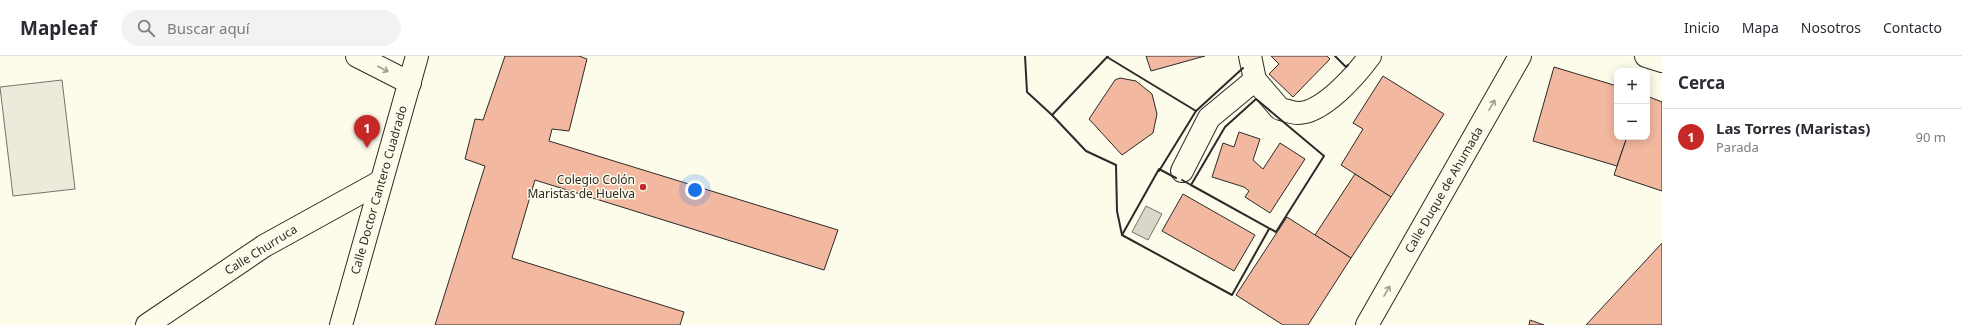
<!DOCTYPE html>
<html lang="es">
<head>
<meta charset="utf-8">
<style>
	:root { --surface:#fff; --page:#f2f2f3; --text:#2b2b33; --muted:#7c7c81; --line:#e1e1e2; --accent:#c62828 }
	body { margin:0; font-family:"Noto Sans",sans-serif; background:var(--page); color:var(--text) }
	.controls { position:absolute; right:12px; top:12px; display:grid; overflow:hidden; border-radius:8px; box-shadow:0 2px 10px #0003 }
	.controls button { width:36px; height:36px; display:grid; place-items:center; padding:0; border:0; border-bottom:1px solid var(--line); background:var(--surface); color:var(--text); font:20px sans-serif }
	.you { position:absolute; left:695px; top:134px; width:14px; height:14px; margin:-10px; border:3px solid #fff; border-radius:50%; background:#1a73e8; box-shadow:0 0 0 6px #1a73e833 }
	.badge { display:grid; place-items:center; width:26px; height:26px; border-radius:50%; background:var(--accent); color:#fff; font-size:13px; font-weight:700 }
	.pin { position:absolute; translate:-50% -33px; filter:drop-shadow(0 1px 2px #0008) }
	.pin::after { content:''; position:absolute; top:21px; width:14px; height:12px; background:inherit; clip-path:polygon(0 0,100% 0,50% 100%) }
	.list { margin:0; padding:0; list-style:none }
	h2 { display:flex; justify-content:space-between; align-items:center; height:52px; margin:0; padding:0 16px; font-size:17px }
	h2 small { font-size:13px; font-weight:400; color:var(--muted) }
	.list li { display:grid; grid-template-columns:26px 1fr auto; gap:12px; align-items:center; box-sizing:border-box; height:56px; padding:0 16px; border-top:1px solid var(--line) }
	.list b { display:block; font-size:15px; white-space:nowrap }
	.list p { margin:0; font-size:13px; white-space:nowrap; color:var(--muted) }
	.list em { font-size:13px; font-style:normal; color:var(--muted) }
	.icon { flex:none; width:22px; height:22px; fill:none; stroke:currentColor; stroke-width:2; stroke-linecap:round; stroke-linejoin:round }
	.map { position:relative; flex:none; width:1662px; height:269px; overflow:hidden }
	header { display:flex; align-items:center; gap:24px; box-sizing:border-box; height:56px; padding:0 20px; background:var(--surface); border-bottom:1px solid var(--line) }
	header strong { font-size:19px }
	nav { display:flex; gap:22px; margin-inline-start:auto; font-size:14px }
	.search { width:280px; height:36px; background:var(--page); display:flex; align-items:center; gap:10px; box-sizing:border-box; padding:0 14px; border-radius:22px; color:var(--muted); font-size:15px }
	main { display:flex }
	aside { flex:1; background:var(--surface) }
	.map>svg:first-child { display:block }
</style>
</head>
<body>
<header>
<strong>Mapleaf</strong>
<div class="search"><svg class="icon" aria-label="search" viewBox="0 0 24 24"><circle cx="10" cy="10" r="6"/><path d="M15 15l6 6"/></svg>Buscar aquí</div>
<nav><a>Inicio</a><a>Mapa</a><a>Nosotros</a><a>Contacto</a></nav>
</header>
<main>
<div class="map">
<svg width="1662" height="269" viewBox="0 0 1662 269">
	<rect width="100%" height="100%" fill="#fdfbea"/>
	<polygon fill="#ecebdb" stroke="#74746e" points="62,24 75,133 13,140 0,31"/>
	<polygon fill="#d8d7c9" stroke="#74746e" points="1146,150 1162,158 1148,184 1132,176"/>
	<g fill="#f2b8a0" stroke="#2b2b2b">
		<polygon points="505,0 579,0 587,3 569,75 552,73 549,85 838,174 824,214 535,124 512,202 684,256 680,269 435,269 485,110 465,103 475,63 483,64"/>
		<polygon points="1146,0 1205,0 1151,15"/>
		<polygon points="1271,0 1327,0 1330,3 1293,41 1269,18 1279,8"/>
		<polygon points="1554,11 1617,30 1617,81 1627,81 1617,110 1533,85"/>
		<polygon points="1383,20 1444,58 1391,141 1341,109 1363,73 1353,67"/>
		<polygon points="1120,22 1136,25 1152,38 1157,58 1153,77 1122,99 1089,63 1115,24"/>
		<polygon points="1647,40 1662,46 1662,135 1614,119 1627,81 1647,81"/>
		<polygon points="1239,76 1260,83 1253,104 1263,113 1280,87 1305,103 1270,157 1245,141 1249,135 1244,131 1212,121 1223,87 1234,91"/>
		<polygon points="1355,118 1391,141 1351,202 1315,179"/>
		<polygon points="1183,138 1255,179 1234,215 1162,175"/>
		<polygon points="1287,161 1351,202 1308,269 1283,269 1236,239"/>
		<polygon points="1662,187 1662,269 1586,269"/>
		<polygon points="1530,264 1544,269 1529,269"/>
	</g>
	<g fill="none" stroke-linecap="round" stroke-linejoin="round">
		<g stroke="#2b2b2b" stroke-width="24">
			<g id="minor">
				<polyline points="357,0 410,27"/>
				<path d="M1250 0 1255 24 1280 53C1286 54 1292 57 1298 57 1323 57 1356 19 1370 0"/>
				<polyline points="1646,0 1662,5"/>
				<polyline points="1182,115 1209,62 1255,24"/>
				<polyline points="147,269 264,190 380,126"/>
				<polyline points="341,269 417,0"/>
				<polyline points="1367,269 1520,0"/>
			</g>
		</g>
		<use href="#minor" stroke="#fdfbea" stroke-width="22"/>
		<g stroke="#2b2b2b" stroke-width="2">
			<polyline points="1025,0 1027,36 1052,59 1108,0"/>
			<polyline points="1335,0 1346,11 1348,9"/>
			<polyline points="1107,1 1196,55 1243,12"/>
			<polygon points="1256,43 1324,100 1276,176 1191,129 1225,71"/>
			<polyline points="1052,59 1086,95 1116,109 1117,155 1122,179"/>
			<polyline points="1159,115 1196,55"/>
			<polyline points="1176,122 1159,113 1122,179 1232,239 1269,173"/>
			<polyline points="1182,124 1191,129"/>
		</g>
	</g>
	<defs><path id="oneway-shaft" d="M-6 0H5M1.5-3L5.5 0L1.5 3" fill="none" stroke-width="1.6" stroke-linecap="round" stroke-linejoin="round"/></defs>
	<g stroke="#9e9d94">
		<use href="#oneway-shaft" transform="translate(383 13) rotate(27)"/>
		<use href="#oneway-shaft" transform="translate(1492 49) rotate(-60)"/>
		<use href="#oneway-shaft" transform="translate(1387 235) rotate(-60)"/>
	</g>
	<circle fill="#c62828" stroke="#fdfbea" stroke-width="1.5" cx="643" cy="131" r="4"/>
	<g text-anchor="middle" stroke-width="3" stroke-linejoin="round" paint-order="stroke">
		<g font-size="12" fill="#2b2b2b" stroke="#fdfbea" text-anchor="end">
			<text x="635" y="128">Colegio Colón<tspan x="635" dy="14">Maristas de Huelva</tspan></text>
		</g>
		<g font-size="12" fill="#2b2b2b" stroke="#fdfbea">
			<text transform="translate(379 134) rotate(-74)" y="4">Calle Doctor Cantero Cuadrado</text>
			<text transform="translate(1444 134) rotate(-60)" y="4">Calle Duque de Ahumada</text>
			<text transform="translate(261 194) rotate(-32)" y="4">Calle Churruca</text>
		</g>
	</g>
</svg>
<div class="controls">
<button>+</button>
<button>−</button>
</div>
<div class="you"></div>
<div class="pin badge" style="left:367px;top:92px">1</div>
</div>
<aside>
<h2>Cerca<small></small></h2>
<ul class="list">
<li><span class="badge">1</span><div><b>Las Torres (Maristas)</b><p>Parada</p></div><em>90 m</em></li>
</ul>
</aside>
</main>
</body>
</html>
